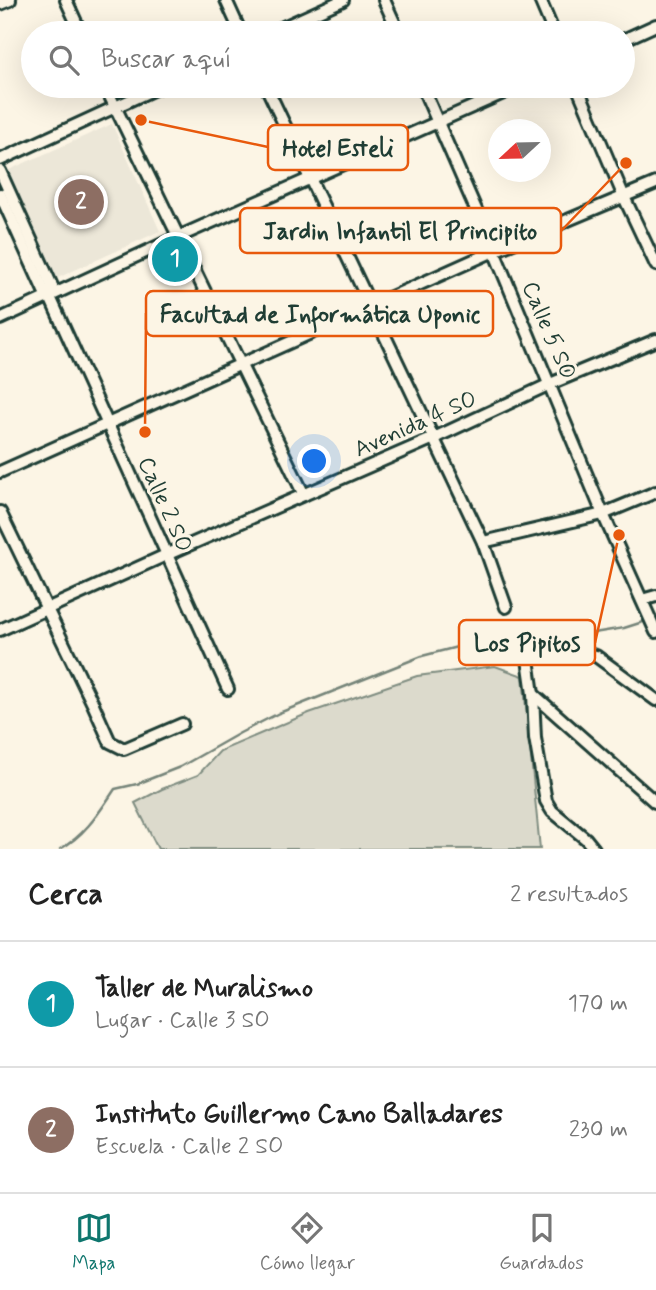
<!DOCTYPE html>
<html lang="es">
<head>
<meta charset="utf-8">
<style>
	:root { --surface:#fff; --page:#f6f6f6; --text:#222; --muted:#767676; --line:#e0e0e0; --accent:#0f766e }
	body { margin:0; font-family:Mynerve,sans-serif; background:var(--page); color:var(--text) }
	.compass { position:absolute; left:488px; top:119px; width:63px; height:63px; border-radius:50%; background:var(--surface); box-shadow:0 7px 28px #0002; rotate:248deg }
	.you { position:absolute; left:315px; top:462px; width:24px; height:24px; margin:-18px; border:5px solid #fff; border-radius:50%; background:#1a73e8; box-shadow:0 0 0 10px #1a73e833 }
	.badge { display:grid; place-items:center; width:46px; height:46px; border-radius:50%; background:var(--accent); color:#fff; font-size:23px; font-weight:700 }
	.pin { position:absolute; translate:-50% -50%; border:4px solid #fff; box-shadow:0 2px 7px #0006 }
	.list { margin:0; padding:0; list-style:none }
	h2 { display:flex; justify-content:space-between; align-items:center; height:91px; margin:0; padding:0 28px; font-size:30px }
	h2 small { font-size:23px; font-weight:400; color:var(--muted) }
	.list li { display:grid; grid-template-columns:46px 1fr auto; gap:21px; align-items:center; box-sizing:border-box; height:126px; padding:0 28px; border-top:2px solid var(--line) }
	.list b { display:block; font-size:26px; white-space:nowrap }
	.list p { margin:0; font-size:23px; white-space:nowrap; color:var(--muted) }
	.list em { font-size:23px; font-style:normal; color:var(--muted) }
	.icon { flex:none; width:38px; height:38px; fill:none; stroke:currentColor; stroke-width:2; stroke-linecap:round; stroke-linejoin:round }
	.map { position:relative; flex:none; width:656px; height:849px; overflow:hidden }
	.search { position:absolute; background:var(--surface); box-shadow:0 7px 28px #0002; left:21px; right:21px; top:21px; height:77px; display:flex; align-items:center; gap:18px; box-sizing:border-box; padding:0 24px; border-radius:38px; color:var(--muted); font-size:26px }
	.sheet { height:343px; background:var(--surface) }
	nav { display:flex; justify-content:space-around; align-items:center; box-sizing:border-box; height:98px; border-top:2px solid var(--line); background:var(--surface); font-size:19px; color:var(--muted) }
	nav a { display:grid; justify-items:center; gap:4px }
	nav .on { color:var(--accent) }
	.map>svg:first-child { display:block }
</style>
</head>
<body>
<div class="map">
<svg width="656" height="849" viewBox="0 0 656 849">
	<rect width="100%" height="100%" fill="#fcf5e5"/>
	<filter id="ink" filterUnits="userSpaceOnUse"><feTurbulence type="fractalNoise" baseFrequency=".0143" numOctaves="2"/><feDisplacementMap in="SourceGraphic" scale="14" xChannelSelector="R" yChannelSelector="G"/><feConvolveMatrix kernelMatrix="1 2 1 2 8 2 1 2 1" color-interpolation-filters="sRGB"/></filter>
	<g filter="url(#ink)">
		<polygon fill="#ece7d8" points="112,124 160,231 51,281 2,173"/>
		<polygon fill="#dcdacc" stroke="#7e8c80" stroke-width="2" points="495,666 523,676 540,849 158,849 135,803 162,789 198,775 220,751 309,713 417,676"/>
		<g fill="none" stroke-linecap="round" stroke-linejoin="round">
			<path stroke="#758479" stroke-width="2.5" d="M60 849C85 836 100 811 115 789L137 784 180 767 240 733 279 713 422 656 465 645 551 640 624 628 646 621"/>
			<g stroke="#1f3d34" stroke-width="16">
				<g id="minor">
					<polyline points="66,0 81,33"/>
					<polyline points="226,0 241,33"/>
					<polyline points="384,0 399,33"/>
					<polyline points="540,0 554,33"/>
					<polyline points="0,4 10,0"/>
					<polyline points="270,33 343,0"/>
					<polyline points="623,40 656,25"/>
					<polyline points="105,86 304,495"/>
					<polyline points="266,86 483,542 506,607"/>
					<polyline points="422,86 494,251 603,514 656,632"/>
					<polyline points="577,86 624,197 656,265"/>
					<polyline points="0,160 161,86"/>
					<polyline points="0,171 52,286 50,297"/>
					<polyline points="0,194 44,291 50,297 228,689"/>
					<polyline points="0,319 178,237 519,86"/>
					<polyline points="0,472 494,251 656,183"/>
					<polyline points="0,512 93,704 110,742 124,749 182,724"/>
					<polyline points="483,542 603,514 656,492"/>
					<polyline points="642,600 656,596"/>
					<polyline points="0,630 166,555 434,438 550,384 656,340"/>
					<polyline points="533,694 535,738 546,801 552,811 586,839 594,849"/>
					<polyline points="655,802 533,694 527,652 539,648 571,650 596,656 656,700"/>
				</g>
			</g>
			<use href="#minor" stroke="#fcf5e5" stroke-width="10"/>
		</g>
	</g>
	<g text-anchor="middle" stroke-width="6" stroke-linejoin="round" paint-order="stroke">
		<g font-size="23" fill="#1f3d34" stroke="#fcf5e5">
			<text transform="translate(550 330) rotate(67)" y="8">Calle 5 SO</text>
			<text transform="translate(415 423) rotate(-24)" y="8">Avenida 4 SO</text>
			<text transform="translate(166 504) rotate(66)" y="8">Calle 2 SO</text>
		</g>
	</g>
	<path fill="none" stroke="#e8590c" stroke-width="2.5" d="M141 120L268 147M626 163L561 231M145 432L146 313M619 535L595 643"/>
	<g fill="#e8590c" stroke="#fcf5e5" stroke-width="2.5">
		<circle cx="141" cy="120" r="7"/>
		<circle cx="626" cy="163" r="7"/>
		<circle cx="145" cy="432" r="7"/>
		<circle cx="619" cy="535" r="7"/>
	</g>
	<g fill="#fcf5e5" stroke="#e8590c" stroke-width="2.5">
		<rect x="268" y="125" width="140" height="45" rx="7"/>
		<rect x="240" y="208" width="321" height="45" rx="7"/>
		<rect x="146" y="291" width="347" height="45" rx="7"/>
		<rect x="459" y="620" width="136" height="45" rx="7"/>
	</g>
	<g font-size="24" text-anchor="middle" font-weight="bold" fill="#1f3d34">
		<text x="338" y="156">Hotel Esteli</text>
		<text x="400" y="239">Jardin Infantil El Principito</text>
		<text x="320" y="322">Facultad de Informática Uponic</text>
		<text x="527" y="651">Los Pipitos</text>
	</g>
</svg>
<svg class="compass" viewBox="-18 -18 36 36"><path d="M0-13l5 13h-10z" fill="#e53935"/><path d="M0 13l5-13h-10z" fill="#767676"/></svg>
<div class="you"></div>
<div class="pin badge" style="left:175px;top:259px;background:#0f9aa8">1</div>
<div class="pin badge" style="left:81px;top:202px;background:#8d6e63">2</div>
<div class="search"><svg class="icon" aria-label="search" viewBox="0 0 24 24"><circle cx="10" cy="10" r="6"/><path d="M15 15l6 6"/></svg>Buscar aquí</div>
</div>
<section class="sheet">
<h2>Cerca<small>2 resultados</small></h2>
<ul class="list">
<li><span class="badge" style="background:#0f9aa8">1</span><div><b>Taller de Muralismo</b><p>Lugar · Calle 3 SO</p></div><em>170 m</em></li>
<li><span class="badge" style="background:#8d6e63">2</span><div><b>Instituto Guillermo Cano Balladares</b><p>Escuela · Calle 2 SO</p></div><em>230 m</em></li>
</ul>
</section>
<nav>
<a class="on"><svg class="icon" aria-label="map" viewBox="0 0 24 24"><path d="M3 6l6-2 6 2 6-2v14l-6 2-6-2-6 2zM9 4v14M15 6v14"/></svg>Mapa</a>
<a><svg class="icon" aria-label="directions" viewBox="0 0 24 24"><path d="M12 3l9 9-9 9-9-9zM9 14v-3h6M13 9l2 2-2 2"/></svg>Cómo llegar</a>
<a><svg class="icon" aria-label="saved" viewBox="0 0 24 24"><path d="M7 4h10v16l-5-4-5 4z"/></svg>Guardados</a>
</nav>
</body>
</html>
